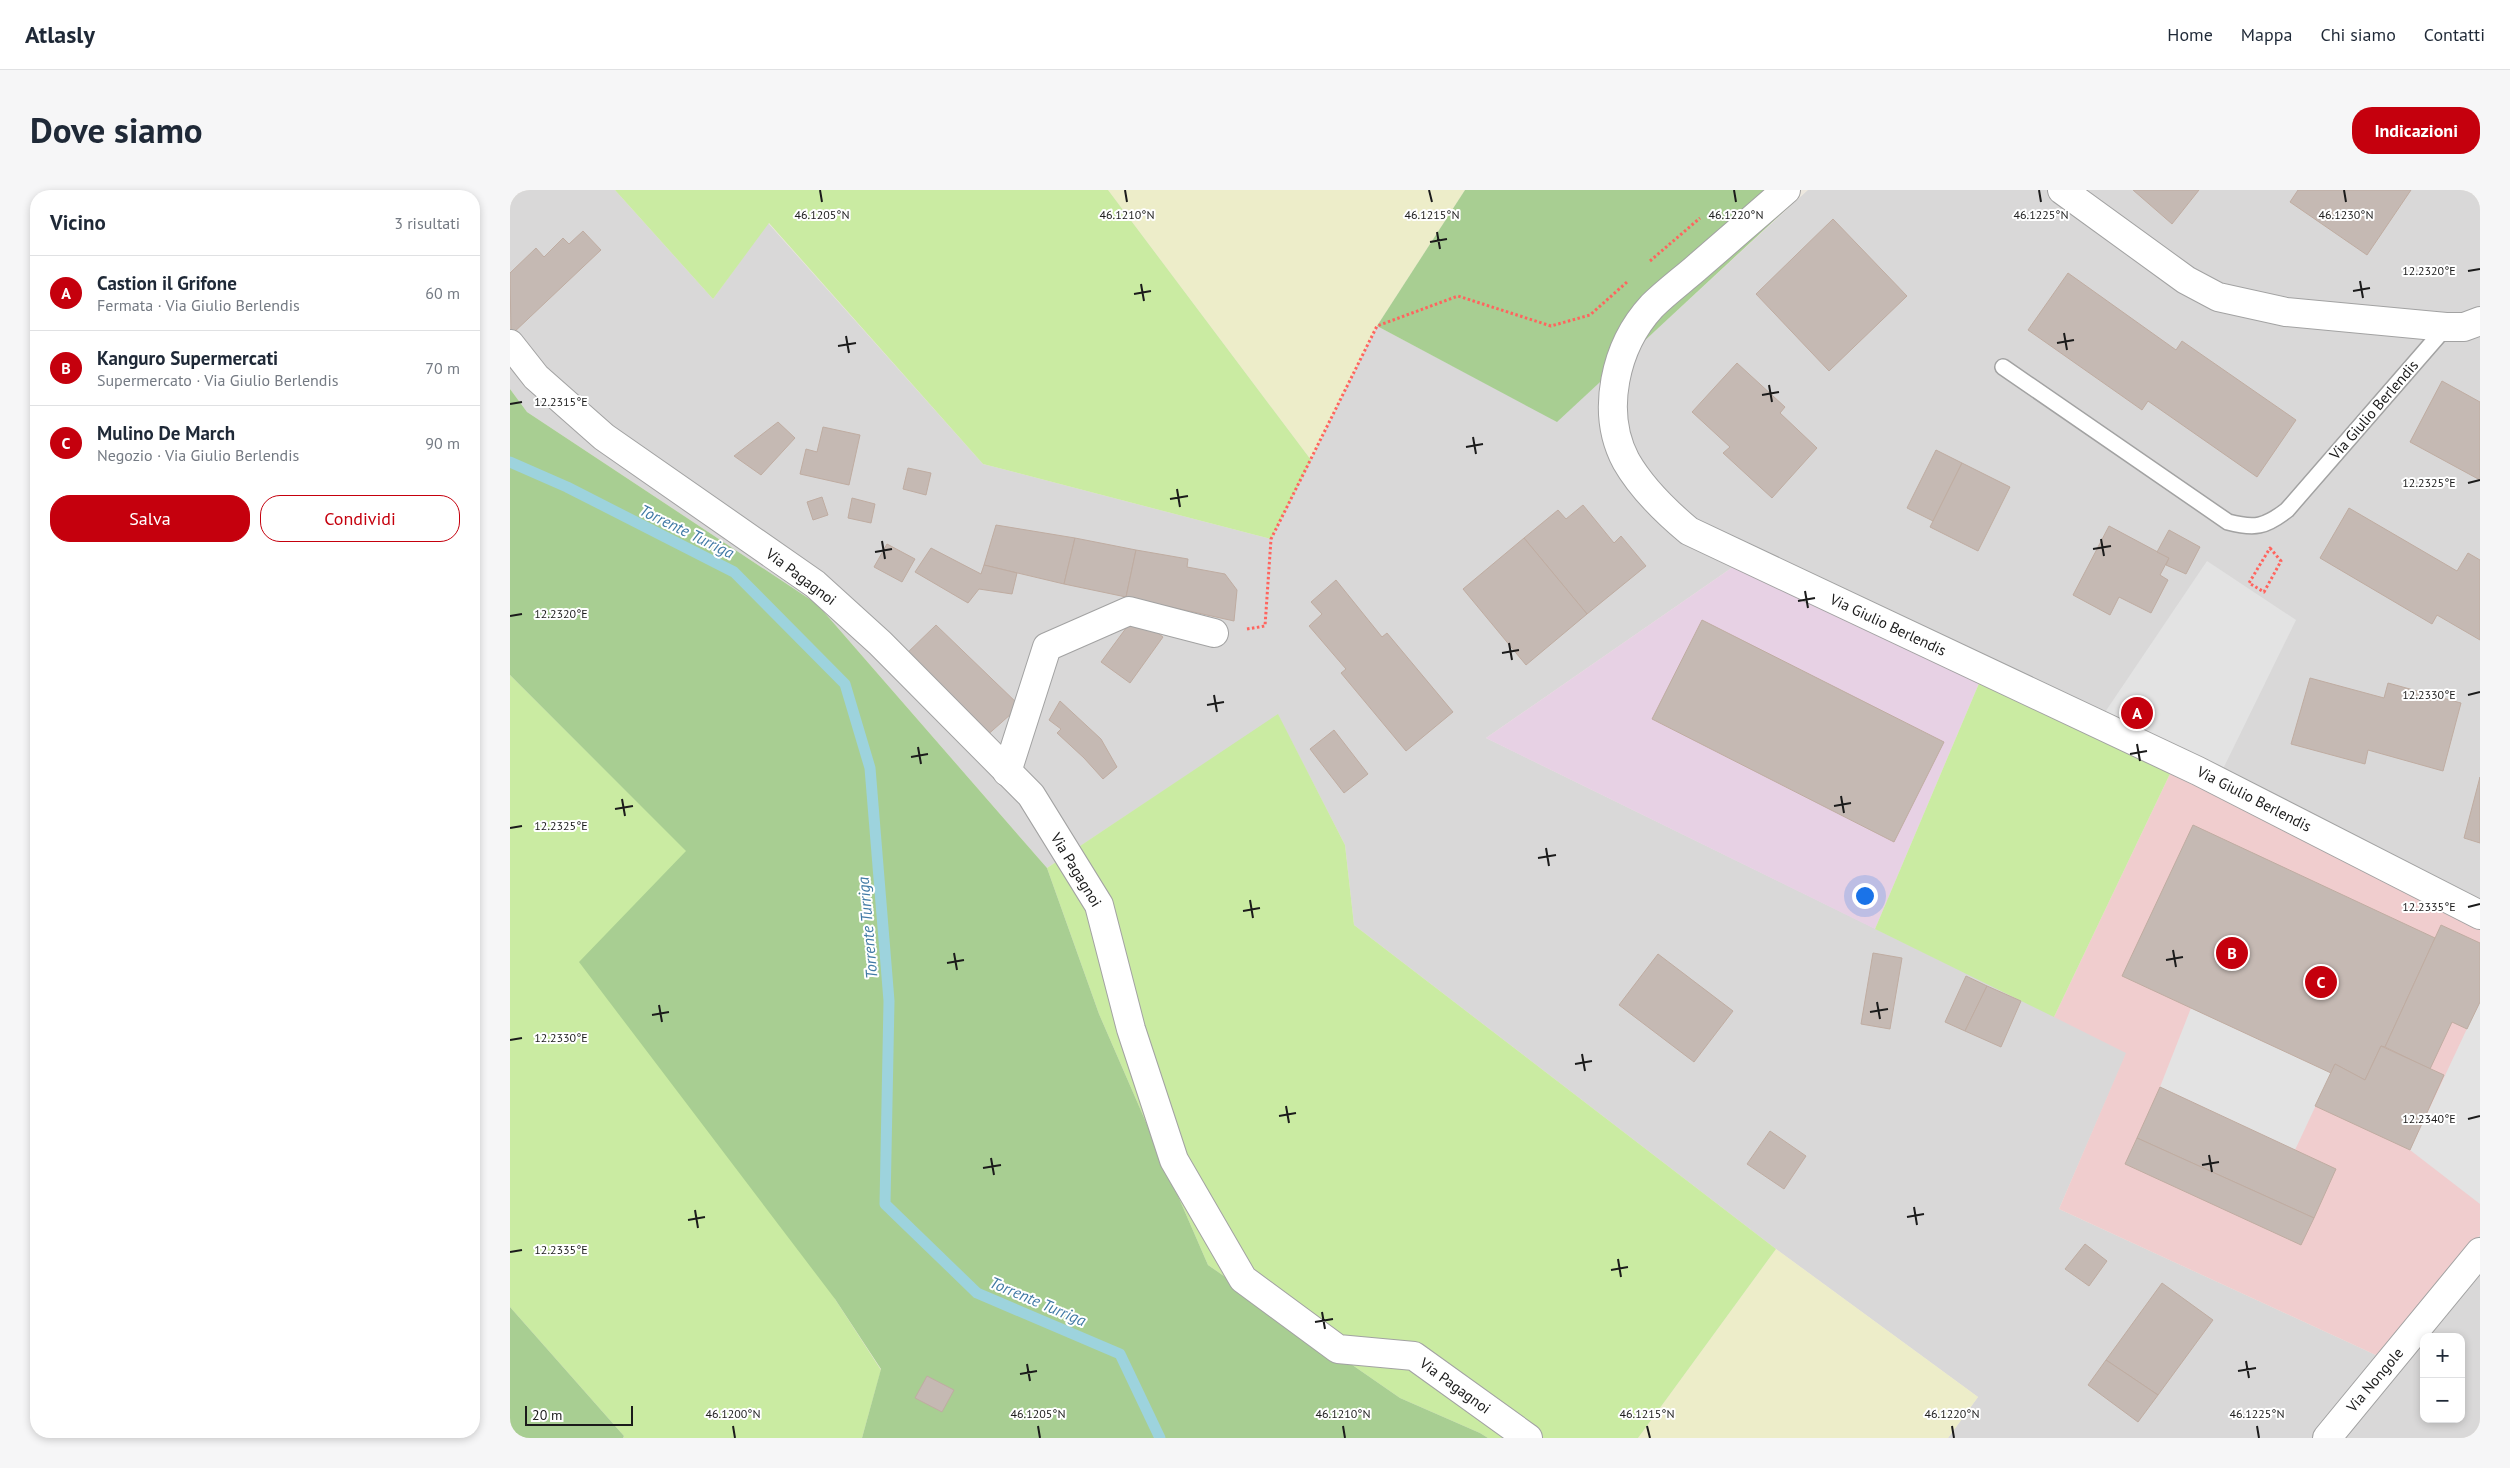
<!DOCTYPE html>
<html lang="it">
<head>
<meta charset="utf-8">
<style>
	:root { --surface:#fff; --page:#f6f6f7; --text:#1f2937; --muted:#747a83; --line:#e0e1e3; --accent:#c5000d }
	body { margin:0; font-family:"PT Sans",sans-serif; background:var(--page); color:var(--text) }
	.controls { position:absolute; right:15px; bottom:15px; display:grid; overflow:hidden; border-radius:10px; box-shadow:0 2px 8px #0003 }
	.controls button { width:45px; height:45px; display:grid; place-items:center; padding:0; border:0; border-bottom:1px solid var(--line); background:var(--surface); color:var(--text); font:25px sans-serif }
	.scale { position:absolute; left:15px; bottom:12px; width:108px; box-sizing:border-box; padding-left:5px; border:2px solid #1b1b1b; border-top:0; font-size:14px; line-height:18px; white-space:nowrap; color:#1b1b1b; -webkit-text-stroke:4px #fff; paint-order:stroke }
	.you { position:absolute; left:1354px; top:705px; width:18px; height:18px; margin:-12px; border:4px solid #fff; border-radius:50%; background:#1a73e8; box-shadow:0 0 0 8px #1a73e833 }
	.badge { display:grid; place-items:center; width:32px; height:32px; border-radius:50%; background:var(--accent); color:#fff; font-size:16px; font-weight:700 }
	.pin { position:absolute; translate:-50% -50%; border:2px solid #fff; box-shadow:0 1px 5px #0006 }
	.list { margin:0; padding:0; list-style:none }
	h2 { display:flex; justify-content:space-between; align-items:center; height:65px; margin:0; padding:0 20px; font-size:21px }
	h2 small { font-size:16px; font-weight:400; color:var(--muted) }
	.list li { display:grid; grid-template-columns:32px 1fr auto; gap:15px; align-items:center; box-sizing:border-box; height:75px; padding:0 20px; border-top:1px solid var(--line) }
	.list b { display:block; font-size:19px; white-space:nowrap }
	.list p { margin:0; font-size:16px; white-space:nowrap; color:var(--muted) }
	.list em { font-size:16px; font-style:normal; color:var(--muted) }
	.actions { display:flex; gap:10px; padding:15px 20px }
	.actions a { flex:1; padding:11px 0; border:1px solid var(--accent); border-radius:20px; text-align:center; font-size:18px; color:var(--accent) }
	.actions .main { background:var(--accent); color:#fff }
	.map { position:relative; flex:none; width:1970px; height:1248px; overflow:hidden; border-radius:20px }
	header { display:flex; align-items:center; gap:30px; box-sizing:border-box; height:70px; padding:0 25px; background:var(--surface); border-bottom:1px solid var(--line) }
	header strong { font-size:24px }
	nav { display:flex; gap:28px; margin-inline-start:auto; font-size:18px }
	.intro { display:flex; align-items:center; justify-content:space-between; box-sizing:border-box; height:120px; padding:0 30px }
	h1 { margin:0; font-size:35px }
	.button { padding:12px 22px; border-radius:20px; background:var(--accent); color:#fff; font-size:18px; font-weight:700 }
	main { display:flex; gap:30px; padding:0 30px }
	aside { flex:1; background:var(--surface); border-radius:20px; box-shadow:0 2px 8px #0003 }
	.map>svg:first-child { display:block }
</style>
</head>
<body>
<header>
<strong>Atlasly</strong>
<nav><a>Home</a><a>Mappa</a><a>Chi siamo</a><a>Contatti</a></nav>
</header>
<div class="intro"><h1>Dove siamo</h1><a class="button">Indicazioni</a></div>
<main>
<aside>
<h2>Vicino<small>3 risultati</small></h2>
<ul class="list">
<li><span class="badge">A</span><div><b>Castion il Grifone</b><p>Fermata · Via Giulio Berlendis</p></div><em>60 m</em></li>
<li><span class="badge">B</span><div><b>Kanguro Supermercati</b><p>Supermercato · Via Giulio Berlendis</p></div><em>70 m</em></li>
<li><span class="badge">C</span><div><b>Mulino De March</b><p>Negozio · Via Giulio Berlendis</p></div><em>90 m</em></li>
</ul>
<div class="actions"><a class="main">Salva</a><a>Condividi</a></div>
</aside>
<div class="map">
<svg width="1970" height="1248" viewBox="0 0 1970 1248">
	<rect width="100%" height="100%" fill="#ede8df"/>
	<path fill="#d9d8d8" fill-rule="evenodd" d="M0 0H105L203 109 258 33 473 274 761 349 867 136 1047 231 1298 0H1970V711L1585 537 1233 370 976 548 1617 862 1549 1019 1868 1166 1970 1045V1248H1438L1468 1207 1266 1059 844 735 835 655 768 525 537 678 307 414 17 222 0 199ZM1914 1147H1951V1229H1914Z"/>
	<polygon fill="#f0cdce" points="1668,567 1970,711 1970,1045 1868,1166 1549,1019 1616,863 1544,827"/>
	<polygon fill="#e7d1e4" points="1233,370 1473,484 1365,739 976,548"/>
	<g fill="#ededc9">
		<polygon points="598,0 955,0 867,136 801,270"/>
		<polygon points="1266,1059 1468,1207 1438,1248 1128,1248"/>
	</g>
	<g fill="#caeba2">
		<polygon points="105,0 598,0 801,270 761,349 473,274 259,33 203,109"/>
		<polygon points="1473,484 1668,567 1544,827 1365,739"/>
		<polygon points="0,485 177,661 325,1109 371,1180 352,1248 113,1248 114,1246 0,1117"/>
		<polygon points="768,524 835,655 844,735 1266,1059 1128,1248 978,1248 970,1243 890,1208 698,1075 589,824 537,678"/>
	</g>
	<g fill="#a8ce92">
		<polygon points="955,0 1270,0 1284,12 1047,232 867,136"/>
		<polygon points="0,199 17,222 307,414 537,678 589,824 698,1075 890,1208 970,1243 978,1248 352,1248 371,1179 325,1109 69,772 176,661 0,485"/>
		<polygon points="0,1117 114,1246 113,1248 0,1248"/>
	</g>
	<g fill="#e3e3e3">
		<polygon points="1697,371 1786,430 1711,583 1585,537"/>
		<polygon points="1970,811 1970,1014 1900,960"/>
		<polygon points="1681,818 1821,883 1785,960 1650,897"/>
	</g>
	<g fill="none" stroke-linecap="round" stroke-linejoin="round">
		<polyline stroke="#9dd3dd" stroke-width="11" points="0,272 57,297 224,382 335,494 360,578 379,811 375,1014 467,1103 610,1164 650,1248"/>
	</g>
	<g fill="#c5b9b3" stroke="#bfaca1">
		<polygon points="1623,0 1689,0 1662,34"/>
		<polygon points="1788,0 1901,0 1857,65 1780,12"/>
		<polygon points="1323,29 1397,106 1319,181 1246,104"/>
		<polygon points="73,41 91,60 1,145 0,83 26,58 34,67 53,48 59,54"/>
		<polygon points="1558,83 1666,160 1672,151 1786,230 1747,287 1638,211 1632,220 1518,140"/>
		<polygon points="1227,173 1275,217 1270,223 1307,258 1262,308 1213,263 1220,257 1182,222"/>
		<polygon points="1932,191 1970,212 1970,290 1900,252"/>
		<polygon points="268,232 285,248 251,285 224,266"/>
		<polygon points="313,237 350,245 339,295 290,284 296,259 307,262"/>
		<polygon points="1426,260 1452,273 1423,331 1397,318"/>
		<polygon points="1452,273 1500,297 1468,361 1420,337"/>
		<polygon points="398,278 421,283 416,305 393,299"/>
		<polygon points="312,307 318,325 303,330 297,312"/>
		<polygon points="342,308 365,314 361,333 338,328"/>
		<polygon points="1073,315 1104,353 1111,346 1136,376 1077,424 1014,348 1048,320 1056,329"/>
		<polygon points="1839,318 1947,381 1958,363 1970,370 1970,450 1927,425 1922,434 1810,368"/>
		<polygon points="486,335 565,348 554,394 474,375"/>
		<polygon points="1599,336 1659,368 1650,385 1658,390 1641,423 1609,407 1600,425 1563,405"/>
		<polygon points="1659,340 1690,357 1676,384 1656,375 1659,368 1647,362"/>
		<polygon points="565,348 626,360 616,407 554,394"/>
		<polygon points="1014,348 1077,424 1016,475 953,399"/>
		<polygon points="377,354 405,369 392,392 364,377"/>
		<polygon points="421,358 471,384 474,375 507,383 502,404 469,399 458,413 405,382"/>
		<polygon points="626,360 678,369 677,377 715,384 727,400 724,431 616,407"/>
		<polygon points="826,390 872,447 877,443 943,522 896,561 831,483 836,479 799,436 812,424 801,412"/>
		<polygon points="625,426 653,447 620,493 591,472"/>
		<polygon points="1192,430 1434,552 1384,652 1142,529"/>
		<polygon points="426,435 510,516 474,548 392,468"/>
		<polygon points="1800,488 1874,508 1878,493 1951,513 1933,581 1858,560 1855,574 1781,554"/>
		<polygon points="550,511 591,549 607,577 593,589 574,568 547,543 551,539 539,530"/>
		<polygon points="824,540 858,584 834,603 800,559"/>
		<polygon points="1970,587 1970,653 1954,648"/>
		<polygon points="1683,635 1925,748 1875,857 1871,856 1855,890 1825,874 1821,883 1612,786"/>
		<polygon points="1931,735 1970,753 1970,812 1957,839 1942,832 1920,879 1875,857"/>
		<polygon points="1363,763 1392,768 1380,839 1351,834"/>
		<polygon points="1148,764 1223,821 1184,872 1109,815"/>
		<polygon points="1456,786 1477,796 1455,841 1435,832"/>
		<polygon points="1477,796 1511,811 1491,857 1455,841"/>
		<polygon points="1871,856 1934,885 1900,960 1805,916 1825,874 1855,890"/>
		<polygon points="1650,897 1826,979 1804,1028 1627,948"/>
		<polygon points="1260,941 1296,966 1274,999 1237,974"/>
		<polygon points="1627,948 1804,1028 1791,1055 1615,974"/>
		<polygon points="1575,1054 1597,1071 1579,1096 1555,1079"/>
		<polygon points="1652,1093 1703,1130 1648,1205 1596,1170"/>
		<polygon points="1596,1170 1648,1205 1628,1232 1578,1195"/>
		<polygon points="417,1186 444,1200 432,1222 405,1208"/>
	</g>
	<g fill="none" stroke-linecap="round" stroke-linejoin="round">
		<g stroke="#a2a2a2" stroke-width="18">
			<path id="service" d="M1493 177 1718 332C1745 339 1755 337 1777 320L1936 137"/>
		</g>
		<g stroke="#a2a2a2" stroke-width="30">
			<g id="minor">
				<path d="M1276 0C1246 26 1215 53 1185 79 1171 91 1155 103 1142 116 1105 156 1090 222 1116 271 1132 299 1155 321 1179 341L1688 581 1970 725"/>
				<polyline points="1552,0 1676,90 1708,107 1776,122 1936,137 1954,137 1970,131"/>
				<polyline points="0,154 26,187 94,247 305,394 370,453 521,605 589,715 621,839 664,970 733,1089 828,1159 904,1166 1018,1248"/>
				<polyline points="497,582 537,457 619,421 704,443"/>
			</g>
		</g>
		<g stroke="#a2a2a2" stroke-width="30">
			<polyline id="tertiary" points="1817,1248 1970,1062"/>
		</g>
		<g stroke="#ff645e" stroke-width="3" stroke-dasharray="2.5 2.5" stroke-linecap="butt">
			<polyline points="1140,71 1190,28"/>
			<polygon points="1760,358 1771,371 1754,402 1739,393"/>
			<polyline points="737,439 755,436 761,349 867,136 948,106 1041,136 1080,125 1117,92"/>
		</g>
		<use href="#service" stroke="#fff" stroke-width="15"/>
		<use href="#minor" stroke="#fff" stroke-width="28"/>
		<use href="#tertiary" stroke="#fff" stroke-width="28"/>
	</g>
	<path fill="none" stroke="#1b1b1b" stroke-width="2" d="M310 0 312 12M615 0 617 12M919 0 922 12M1224 0 1226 12M1529 0 1531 12M1834 0 1836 12M927 42 930 59M920 52 937 49M1958 81 1970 79M1850 91 1853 108M631 94 634 111M1843 101 1860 98M624 104 641 101M1554 143 1557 160M336 146 339 163M1547 153 1564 150M328 156 346 153M1259 195 1262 212M1252 205 1269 202M0 214 12 212M963 247 966 264M956 257 973 254M1958 293 1970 290M667 299 670 317M660 309 678 306M1591 349 1594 366M372 351 375 369M1583 359 1601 356M365 362 382 359M1295 401 1298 418M1288 411 1305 408M0 426 12 424M999 453 1002 470M992 463 1009 460M704 505 707 522M1958 505 1970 502M697 515 714 512M1627 554 1630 571M408 557 411 574M1620 564 1637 561M401 567 418 564M1331 606 1334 623M112 609 115 626M1324 616 1341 613M105 619 123 616M0 638 12 636M1036 658 1039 676M1028 668 1046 665M740 710 743 728M1958 717 1970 714M733 721 750 718M1663 760 1666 777M444 763 447 780M1656 770 1673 767M437 773 454 770M1367 812 1370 829M149 815 152 832M1360 822 1378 819M142 825 159 822M0 850 12 848M1072 864 1075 881M1065 874 1082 871M776 916 779 933M769 926 786 923M1958 929 1970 926M1699 965 1702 982M481 968 484 985M1692 975 1709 972M473 978 491 975M1404 1017 1407 1035M185 1020 188 1038M1397 1027 1414 1024M178 1030 195 1027M0 1062 12 1060M1108 1069 1111 1087M1101 1080 1118 1077M812 1122 815 1139M805 1132 823 1129M1736 1171 1739 1188M517 1174 520 1191M1728 1181 1746 1178M510 1184 527 1181M223 1236 225 1248M528 1236 530 1248M833 1236 835 1248M1137 1236 1140 1248M1442 1236 1444 1248M1747 1236 1749 1248"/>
	<g text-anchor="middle" stroke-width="4" stroke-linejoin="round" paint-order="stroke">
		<g font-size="15" fill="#1b1b1b" stroke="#fff">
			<text transform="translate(1864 220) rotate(-49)" y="5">Via Giulio Berlendis</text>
			<text transform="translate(291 387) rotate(37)" y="5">Via Pagagnoi</text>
			<text transform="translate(1378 435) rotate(25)" y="5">Via Giulio Berlendis</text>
			<text transform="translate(1744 609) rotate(27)" y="5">Via Giulio Berlendis</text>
			<text transform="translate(566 680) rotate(59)" y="5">Via Pagagnoi</text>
			<text transform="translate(1865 1190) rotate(-50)" y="5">Via Nongole</text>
			<text transform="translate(945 1196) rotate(36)" y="5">Via Pagagnoi</text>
		</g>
		<g font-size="16" font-style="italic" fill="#417aa5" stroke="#fff">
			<text transform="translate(177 341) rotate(26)" y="6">Torrente Turriga</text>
			<text transform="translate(357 738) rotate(-95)" y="6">Torrente Turriga</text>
			<text transform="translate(528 1111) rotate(23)" y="6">Torrente Turriga</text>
		</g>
	</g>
	<g font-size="12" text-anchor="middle" fill="#1b1b1b" stroke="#fff" stroke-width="4" stroke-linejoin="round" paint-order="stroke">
		<text x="617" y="29">46.1210°N</text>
		<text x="1531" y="29">46.1225°N</text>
		<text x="312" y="29">46.1205°N</text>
		<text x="922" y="29">46.1215°N</text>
		<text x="1226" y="29">46.1220°N</text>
		<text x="1836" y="29">46.1230°N</text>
		<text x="1919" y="85">12.2320°E</text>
		<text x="51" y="216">12.2315°E</text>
		<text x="1919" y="297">12.2325°E</text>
		<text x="51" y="428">12.2320°E</text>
		<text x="1919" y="509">12.2330°E</text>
		<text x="51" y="640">12.2325°E</text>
		<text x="1919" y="721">12.2335°E</text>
		<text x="51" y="852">12.2330°E</text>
		<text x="1919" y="933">12.2340°E</text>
		<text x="51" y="1064">12.2335°E</text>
		<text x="223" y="1228">46.1200°N</text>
		<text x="528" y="1228">46.1205°N</text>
		<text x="833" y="1228">46.1210°N</text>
		<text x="1137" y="1228">46.1215°N</text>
		<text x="1442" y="1228">46.1220°N</text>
		<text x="1747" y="1228">46.1225°N</text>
	</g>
</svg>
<div class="controls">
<button>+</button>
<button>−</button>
</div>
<div class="scale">20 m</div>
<div class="you"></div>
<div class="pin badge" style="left:1627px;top:523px">A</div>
<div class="pin badge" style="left:1722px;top:763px">B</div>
<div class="pin badge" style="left:1811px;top:792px">C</div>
</div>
</main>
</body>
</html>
